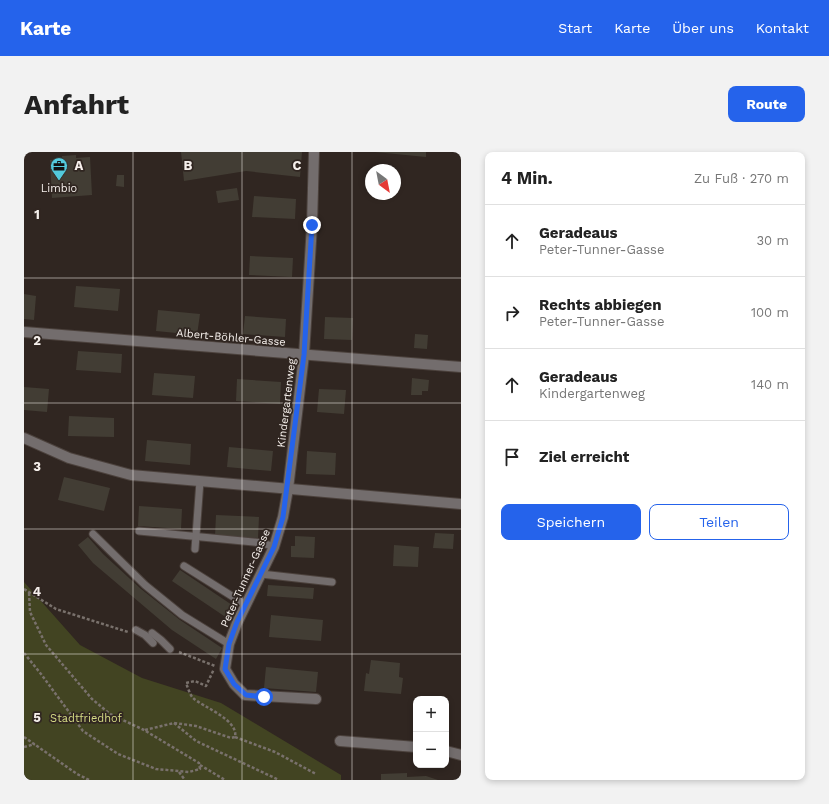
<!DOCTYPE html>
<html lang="de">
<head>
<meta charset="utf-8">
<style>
	:root { --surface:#fff; --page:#f2f2f2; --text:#222; --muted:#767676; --line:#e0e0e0; --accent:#2563eb }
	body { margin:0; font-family:"Work Sans",sans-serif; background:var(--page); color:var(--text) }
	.controls { position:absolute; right:12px; bottom:12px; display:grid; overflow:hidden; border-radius:8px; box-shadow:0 2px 6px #0003 }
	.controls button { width:36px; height:36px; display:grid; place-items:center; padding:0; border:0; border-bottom:1px solid var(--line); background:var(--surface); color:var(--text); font:20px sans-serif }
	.compass { position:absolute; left:341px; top:12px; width:36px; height:36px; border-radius:50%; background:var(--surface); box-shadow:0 2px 6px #0003; rotate:148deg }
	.stop { position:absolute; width:12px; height:12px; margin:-9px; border:3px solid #2563eb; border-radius:50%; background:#fff }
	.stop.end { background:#2563eb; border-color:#fff; box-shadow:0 1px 4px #0008 }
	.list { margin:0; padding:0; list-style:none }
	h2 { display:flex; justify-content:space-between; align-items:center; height:52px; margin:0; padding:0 16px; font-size:17px }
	h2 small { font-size:13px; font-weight:400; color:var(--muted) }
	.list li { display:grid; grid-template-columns:26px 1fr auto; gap:12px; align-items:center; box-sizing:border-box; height:72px; padding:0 16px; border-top:1px solid var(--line) }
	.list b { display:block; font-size:15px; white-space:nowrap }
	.list p { margin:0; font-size:13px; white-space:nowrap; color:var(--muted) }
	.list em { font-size:13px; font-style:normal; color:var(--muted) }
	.actions { display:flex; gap:8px; padding:12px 16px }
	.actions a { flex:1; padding:9px 0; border:1px solid var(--accent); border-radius:8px; text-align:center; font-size:14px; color:var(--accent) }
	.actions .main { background:var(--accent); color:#fff }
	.icon { flex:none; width:22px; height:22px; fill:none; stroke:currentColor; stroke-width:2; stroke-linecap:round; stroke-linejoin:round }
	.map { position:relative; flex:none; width:437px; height:628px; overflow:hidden; border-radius:8px }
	header { display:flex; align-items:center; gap:24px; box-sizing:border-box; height:56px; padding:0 20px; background:var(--accent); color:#fff }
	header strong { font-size:19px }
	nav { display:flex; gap:22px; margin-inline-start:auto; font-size:14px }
	.intro { display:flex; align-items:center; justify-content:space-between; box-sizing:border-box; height:96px; padding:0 24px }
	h1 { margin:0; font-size:28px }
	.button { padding:10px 18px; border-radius:8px; background:var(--accent); color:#fff; font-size:14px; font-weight:700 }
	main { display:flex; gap:24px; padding:0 24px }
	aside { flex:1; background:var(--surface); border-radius:8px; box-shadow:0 2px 6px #0003 }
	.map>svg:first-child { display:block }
</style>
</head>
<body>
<header>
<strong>Karte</strong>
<nav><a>Start</a><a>Karte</a><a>Über uns</a><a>Kontakt</a></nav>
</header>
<div class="intro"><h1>Anfahrt</h1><a class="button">Route</a></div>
<main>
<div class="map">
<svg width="437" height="628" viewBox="0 0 437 628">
	<rect width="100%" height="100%" fill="#302621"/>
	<polygon fill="#424422" points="0,430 56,493 118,526 197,551 317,623 317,628 0,628"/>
	<g fill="#423d34">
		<polygon points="157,0 278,0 276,25 222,19 160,29"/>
		<polygon points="351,0 402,0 402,5"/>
		<polygon points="52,3 52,6 66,5 68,43 28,46 26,8 38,7 38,4"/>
		<polygon points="93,23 100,23 100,35 92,34"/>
		<polygon points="213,36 215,48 194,51 192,39"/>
		<polygon points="230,44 272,47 271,67 228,65"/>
		<polygon points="226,104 269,106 268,125 225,123"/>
		<polygon points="52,134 96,137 94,159 50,155"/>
		<polygon points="0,142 12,144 10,168 0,167"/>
		<polygon points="134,158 176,162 173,183 132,179"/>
		<polygon points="221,164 262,167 261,185 219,182"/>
		<polygon points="301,165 329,166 328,188 300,187"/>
		<polygon points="391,182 404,183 403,197 390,196"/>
		<polygon points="54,199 98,202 97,221 52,218"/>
		<polygon points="130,221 171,224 169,246 128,243"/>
		<polygon points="388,226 405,228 404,239 398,239 398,243 387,243"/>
		<polygon points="213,227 257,230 256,252 212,249"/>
		<polygon points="0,235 25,237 23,260 0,258"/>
		<polygon points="295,237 322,238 320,262 293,260"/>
		<polygon points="45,264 90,266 90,285 44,284"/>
		<polygon points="123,288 167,292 166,313 121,309"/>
		<polygon points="205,295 249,299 247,319 203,315"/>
		<polygon points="283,299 312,301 311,323 282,322"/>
		<polygon points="40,325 86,336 80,359 34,348"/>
		<polygon points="115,354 158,357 157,377 114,374"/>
		<polygon points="192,363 235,365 234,386 191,384"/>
		<polygon points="411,381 430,382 429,397 409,396"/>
		<polygon points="271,384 291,385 290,406 267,405 267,394 271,394"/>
		<polygon points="64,385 79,402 117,437 156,468 198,496 192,507 148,478 69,411 54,393"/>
		<polygon points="370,393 395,395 394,415 369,414"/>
		<polygon points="156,418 214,457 206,468 148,429"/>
		<polygon points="244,433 290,436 289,447 243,444"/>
		<polygon points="247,463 299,468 297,489 245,485"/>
		<polygon points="347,508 376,511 375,525 379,526 377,542 340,539 342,521 345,522"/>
		<polygon points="242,515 294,520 292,540 240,536"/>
		<polygon points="383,621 383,625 402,624 414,628 357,628 357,622"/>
	</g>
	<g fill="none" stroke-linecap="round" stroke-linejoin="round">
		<g stroke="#4c423d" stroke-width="9">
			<g id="lane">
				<polyline points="115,379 239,391 250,395"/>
				<polyline points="69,382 121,433 158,463 205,492"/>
				<polyline points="171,397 176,329"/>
				<polyline points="160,414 222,453"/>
				<polyline points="237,422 308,430"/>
				<polyline points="112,478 121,483 129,491"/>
				<polyline points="128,481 137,488 146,497"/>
			</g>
		</g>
		<g stroke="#4c423d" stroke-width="12">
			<g id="street">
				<polyline points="290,0 288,73 280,203 264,337 259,365 250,395 213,471 205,492 201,517 210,532 221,543 292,547"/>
				<polyline points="0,180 437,215"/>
				<polyline points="0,286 45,306 107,323 437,352"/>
				<polyline points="316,589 392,595"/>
				<polyline points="422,599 437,603"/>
			</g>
		</g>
		<g stroke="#79716c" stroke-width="2.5" stroke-dasharray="3 2" stroke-linecap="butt">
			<polyline points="0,437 32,457 104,480"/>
			<polyline points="155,500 191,514"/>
			<polyline points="0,501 17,522 59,579 94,602 132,617 165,620 176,617 175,611 120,578 86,562 68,547 22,493 6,460 5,440"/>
			<polyline points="150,571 172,589 255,628"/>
			<path d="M121 578 150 571 172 574 207 586 211 585C215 568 179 555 169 546 166 543 164 536 162 531L171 529 182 534 190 517"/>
			<polyline points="0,585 53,622 65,628"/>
			<polyline points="211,585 251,600 292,622"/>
			<polyline points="0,595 11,592"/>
			<polyline points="176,613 201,628"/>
			<polyline points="155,620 161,628"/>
		</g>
		<use href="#lane" stroke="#736d6d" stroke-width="7"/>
		<use href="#street" stroke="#736d6d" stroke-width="10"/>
	</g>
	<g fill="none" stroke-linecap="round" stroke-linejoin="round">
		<polyline stroke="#2563eb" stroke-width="5" points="240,545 222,543 210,532 201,517 205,492 213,470 250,395 259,365 280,203 288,73"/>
	</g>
	<path fill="none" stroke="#f6f0ec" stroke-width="1" stroke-opacity="0.55" d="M109 0V628M218 0V628M328 0V628M0 126H437M0 251H437M0 377H437M0 502H437"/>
	<defs>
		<g id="office-pin" transform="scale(0.9)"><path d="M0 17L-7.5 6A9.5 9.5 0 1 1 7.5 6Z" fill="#53cadc" stroke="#302621"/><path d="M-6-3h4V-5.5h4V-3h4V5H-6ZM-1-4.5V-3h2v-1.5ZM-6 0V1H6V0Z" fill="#111"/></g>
	</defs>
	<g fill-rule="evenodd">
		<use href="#office-pin" x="35" y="14"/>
	</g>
	<g text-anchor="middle" stroke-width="3.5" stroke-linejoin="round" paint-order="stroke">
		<g font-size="11" fill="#f6f0ec" stroke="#302621">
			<text x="35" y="40">Limbio</text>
		</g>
		<g font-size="11" fill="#f6f0ec" stroke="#302621">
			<text transform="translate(207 185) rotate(5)" y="4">Albert-Böhler-Gasse</text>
			<text transform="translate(262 251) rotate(-83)" y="4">Kindergartenweg</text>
			<text transform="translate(221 426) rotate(-66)" y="4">Peter-Tunner-Gasse</text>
		</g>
		<g font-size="11" fill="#d5db84" stroke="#302621">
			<text x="62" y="570">Stadtfriedhof</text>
		</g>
	</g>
	<g font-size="13" text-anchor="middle" font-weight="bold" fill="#f6f0ec" stroke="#302621" stroke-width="3.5" stroke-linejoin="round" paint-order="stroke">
		<text x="55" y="18">A</text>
		<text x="164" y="18">B</text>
		<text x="273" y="18">C</text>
		<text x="13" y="67">1</text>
		<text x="13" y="193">2</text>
		<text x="13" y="319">3</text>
		<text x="13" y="444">4</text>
		<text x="13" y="570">5</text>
	</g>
</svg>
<div class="controls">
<button>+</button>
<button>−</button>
</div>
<svg class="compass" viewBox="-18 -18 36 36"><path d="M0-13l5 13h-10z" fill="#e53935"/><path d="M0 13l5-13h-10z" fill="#767676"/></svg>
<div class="stop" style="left:240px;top:545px"></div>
<div class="stop end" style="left:288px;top:73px"></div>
</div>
<aside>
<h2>4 Min.<small>Zu Fuß · 270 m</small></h2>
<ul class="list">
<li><svg class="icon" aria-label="ahead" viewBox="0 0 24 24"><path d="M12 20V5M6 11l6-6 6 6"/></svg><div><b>Geradeaus</b><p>Peter-Tunner-Gasse</p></div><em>30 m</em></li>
<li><svg class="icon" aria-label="right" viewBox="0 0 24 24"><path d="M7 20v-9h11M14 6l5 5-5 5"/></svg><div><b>Rechts abbiegen</b><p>Peter-Tunner-Gasse</p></div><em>100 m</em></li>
<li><svg class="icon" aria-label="ahead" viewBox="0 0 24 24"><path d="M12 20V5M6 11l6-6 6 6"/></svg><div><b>Geradeaus</b><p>Kindergartenweg</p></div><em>140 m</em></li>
<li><svg class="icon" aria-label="arrive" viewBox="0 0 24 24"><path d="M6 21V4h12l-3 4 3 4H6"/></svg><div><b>Ziel erreicht</b></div></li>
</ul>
<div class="actions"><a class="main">Speichern</a><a>Teilen</a></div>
</aside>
</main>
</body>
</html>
